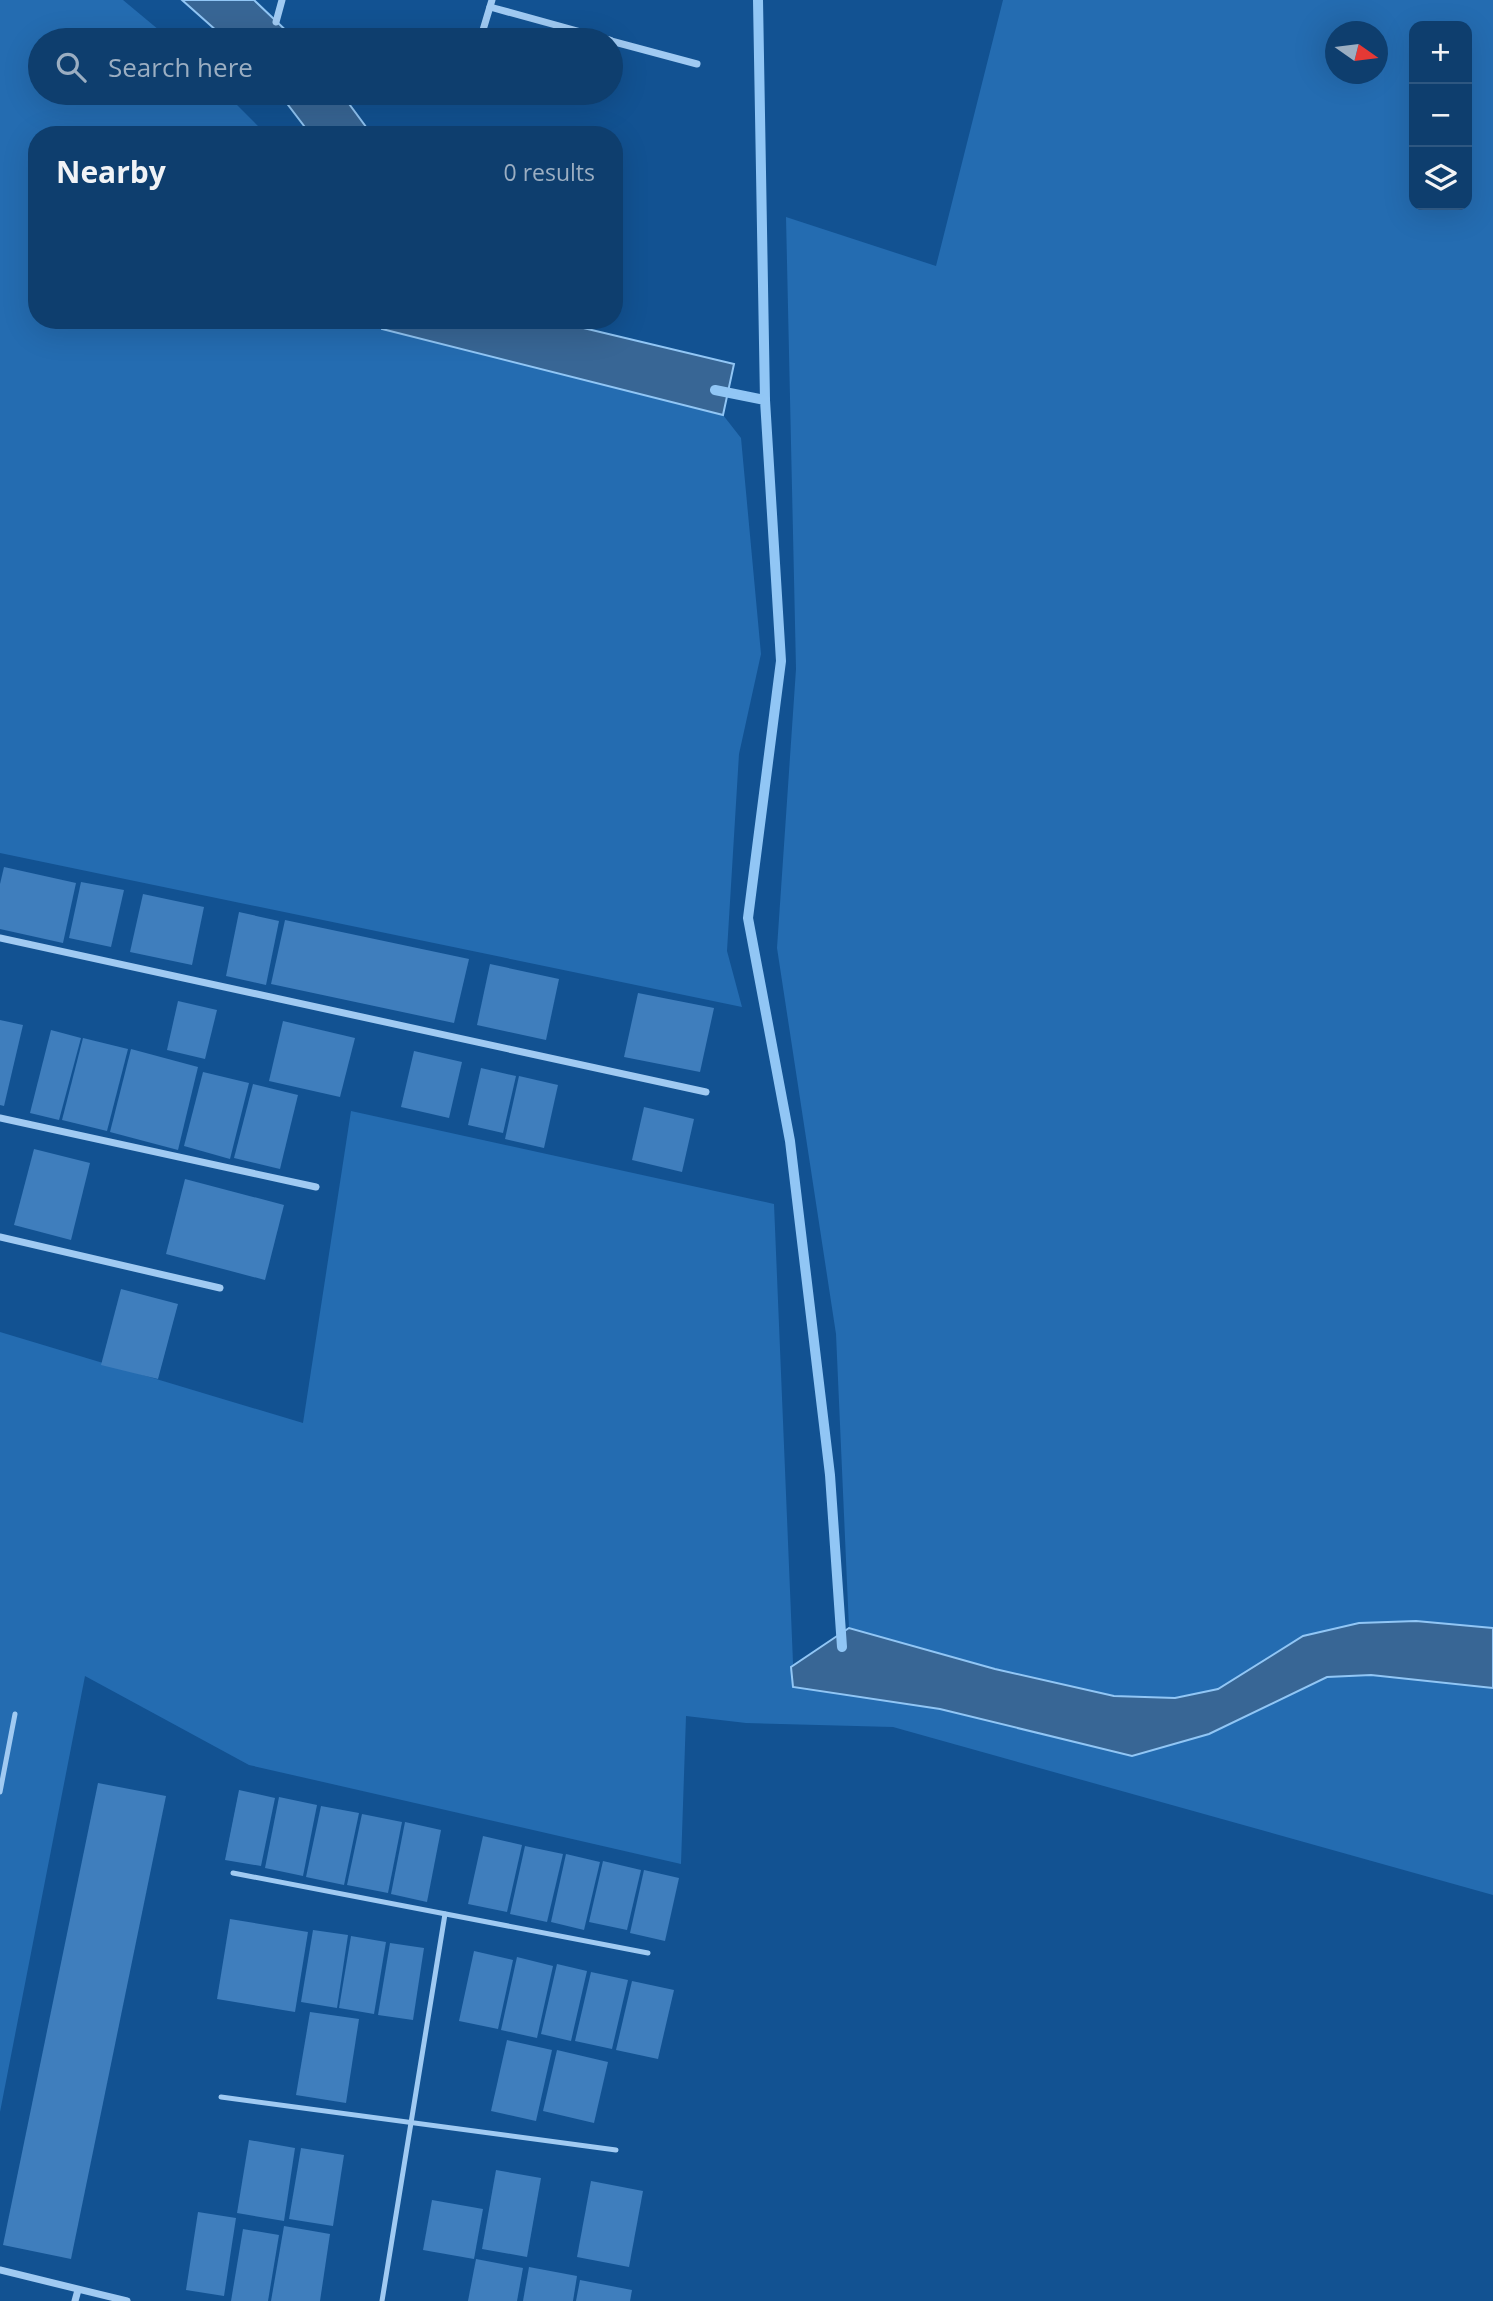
<!DOCTYPE html>
<html lang="en">
<head>
<meta charset="utf-8">
<style>
	:root { --surface:#0e3e6e; --page:#1c4976; --text:#f1f3f6; --muted:#9baec2; --line:#2e5781 }
	body { margin:0; font-family:"Open Sans",sans-serif; background:var(--page); color:var(--text) }
	.controls { position:absolute; right:21px; top:21px; display:grid; overflow:hidden; border-radius:14px; box-shadow:0 7px 28px #0002 }
	.controls button { width:63px; height:63px; display:grid; place-items:center; padding:0; border:0; border-bottom:2px solid var(--line); background:var(--surface); color:var(--text); font:35px sans-serif }
	.compass { position:absolute; left:1325px; top:21px; width:63px; height:63px; border-radius:50%; background:var(--surface); box-shadow:0 7px 28px #0002; rotate:104deg }
	.list { margin:0; padding:0; list-style:none }
	h2 { display:flex; justify-content:space-between; align-items:center; height:91px; margin:0; padding:0 28px; font-size:30px }
	h2 small { font-size:23px; font-weight:400; color:var(--muted) }
	.icon { flex:none; width:38px; height:38px; fill:none; stroke:currentColor; stroke-width:2; stroke-linecap:round; stroke-linejoin:round }
	.map { position:relative; flex:none; width:1493px; height:2301px; overflow:hidden }
	.search { position:absolute; background:var(--surface); box-shadow:0 7px 28px #0002; left:28px; top:28px; width:595px; height:77px; display:flex; align-items:center; gap:18px; box-sizing:border-box; padding:0 24px; border-radius:38px; color:var(--muted); font-size:26px }
	.panel { position:absolute; background:var(--surface); box-shadow:0 7px 28px #0002; left:28px; top:126px; width:595px; height:203px; border-radius:28px }
	.map>svg:first-child { display:block }
</style>
</head>
<body>
<div class="map">
<svg width="1493" height="2301" viewBox="0 0 1493 2301">
	<rect width="100%" height="100%" fill="#125292"/>
	<g fill="#246cb1" fill-rule="evenodd">
		<polygon points="0,0 123,0 171,40 40,40 40,93 225,93 267,135 37,135 37,320 373,320 374,327 723,415 741,438 761,654 739,754 727,951 742,1007 0,853"/>
		<path d="M1003 0H1493V1628L1416 1621 1359 1623 1303 1636 1218 1689 1175 1698 1114 1696 995 1669 849 1628 836 1334 777 948 796 669 786 217 936 266ZM1414 26H1467V205H1414ZM1336 32H1378V74H1336Z"/>
		<polygon points="351,1111 774,1204 794,1687 940,1709 1209,1734 1327,1677 1371,1675 1493,1688 1493,1895 893,1727 746,1723 686,1716 681,1864 249,1765 85,1676 0,2112 0,1332 303,1423"/>
	</g>
	<g fill="#386695" stroke="#91c6f5" stroke-width="2">
		<polygon points="182,0 254,0 296,40 227,40"/>
		<polygon points="279,93 341,93 372,135 311,135"/>
		<polygon points="382,320 550,320 734,364 723,415 382,329"/>
		<polygon points="1416,1621 1493,1628 1493,1688 1371,1675 1327,1677 1209,1734 1132,1756 940,1709 793,1687 791,1667 849,1628 995,1669 1114,1696 1175,1698 1218,1689 1303,1636 1359,1623"/>
	</g>
	<g fill="none" stroke-linecap="round" stroke-linejoin="round">
		<g stroke="#91c6f5" stroke-width="10">
			<polyline points="758,0 765,400"/>
			<polyline points="715,390 765,400 781,661 748,918 790,1141 830,1475 842,1647"/>
		</g>
	</g>
	<g fill="#3f7ebd">
		<polygon points="4,867 76,883 63,943 0,929 0,884"/>
		<polygon points="81,882 124,890 111,947 69,938"/>
		<polygon points="143,894 204,907 192,965 130,952"/>
		<polygon points="239,912 279,921 266,985 226,976"/>
		<polygon points="285,920 469,959 454,1023 271,984"/>
		<polygon points="490,964 559,979 546,1040 477,1025"/>
		<polygon points="638,993 714,1008 700,1072 624,1057"/>
		<polygon points="178,1001 217,1010 205,1059 167,1050"/>
		<polygon points="0,1020 23,1025 4,1106 0,1105"/>
		<polygon points="283,1021 355,1038 340,1097 269,1081"/>
		<polygon points="51,1030 81,1038 59,1120 30,1113"/>
		<polygon points="83,1038 128,1049 107,1131 62,1120"/>
		<polygon points="131,1049 198,1067 178,1150 110,1132"/>
		<polygon points="414,1051 462,1062 449,1118 401,1107"/>
		<polygon points="481,1068 516,1076 503,1133 468,1125"/>
		<polygon points="203,1072 249,1083 230,1159 184,1146"/>
		<polygon points="519,1076 558,1085 544,1148 505,1139"/>
		<polygon points="253,1084 298,1095 280,1169 234,1158"/>
		<polygon points="644,1107 694,1119 682,1172 632,1160"/>
		<polygon points="34,1149 90,1163 71,1240 14,1225"/>
		<polygon points="185,1179 284,1205 265,1280 166,1254"/>
		<polygon points="121,1289 178,1304 158,1379 101,1365"/>
		<polygon points="98,1783 166,1796 71,2259 3,2245"/>
		<polygon points="239,1790 275,1798 261,1866 225,1860"/>
		<polygon points="279,1797 317,1805 303,1876 265,1868"/>
		<polygon points="321,1806 359,1813 344,1885 306,1877"/>
		<polygon points="362,1814 402,1822 388,1893 347,1885"/>
		<polygon points="405,1822 441,1830 427,1902 391,1894"/>
		<polygon points="483,1836 522,1845 507,1912 468,1904"/>
		<polygon points="525,1846 563,1854 547,1922 510,1914"/>
		<polygon points="566,1854 600,1862 584,1930 551,1922"/>
		<polygon points="603,1861 641,1870 627,1930 589,1922"/>
		<polygon points="644,1870 679,1878 665,1941 630,1933"/>
		<polygon points="230,1919 308,1932 295,2012 217,1999"/>
		<polygon points="313,1930 348,1935 337,2008 301,2002"/>
		<polygon points="351,1936 386,1942 374,2014 339,2008"/>
		<polygon points="390,1943 424,1948 413,2020 378,2015"/>
		<polygon points="474,1951 513,1960 498,2029 459,2021"/>
		<polygon points="517,1957 553,1966 537,2038 501,2030"/>
		<polygon points="557,1964 587,1971 571,2041 541,2034"/>
		<polygon points="591,1972 628,1980 612,2049 575,2041"/>
		<polygon points="632,1981 674,1990 658,2059 616,2050"/>
		<polygon points="310,2012 359,2019 346,2103 296,2095"/>
		<polygon points="507,2040 552,2050 536,2121 491,2111"/>
		<polygon points="557,2050 608,2062 594,2123 543,2111"/>
		<polygon points="249,2140 295,2148 284,2221 237,2213"/>
		<polygon points="301,2148 344,2155 333,2226 289,2219"/>
		<polygon points="496,2170 541,2178 527,2257 482,2249"/>
		<polygon points="591,2181 643,2191 629,2267 577,2257"/>
		<polygon points="432,2200 483,2209 474,2259 423,2250"/>
		<polygon points="198,2212 236,2218 224,2296 186,2290"/>
		<polygon points="284,2226 330,2234 320,2301 271,2301"/>
		<polygon points="243,2229 279,2235 268,2301 231,2301"/>
		<polygon points="476,2259 523,2268 517,2301 468,2301"/>
		<polygon points="529,2267 577,2276 573,2301 523,2301"/>
		<polygon points="580,2280 632,2290 630,2301 576,2301"/>
	</g>
	<g fill="none" stroke-linecap="round" stroke-linejoin="round">
		<g stroke="#a0caf2" stroke-width="5">
			<polyline points="0,1792 15,1714"/>
			<polyline points="233,1873 648,1953"/>
			<polyline points="221,2097 616,2150"/>
			<polyline points="382,2301 445,1914"/>
		</g>
		<g stroke="#a0caf2" stroke-width="7">
			<polyline points="490,7 610,40"/>
			<polyline points="276,22 282,0"/>
			<polyline points="480,40 492,0"/>
			<polyline points="611,41 697,64"/>
			<polyline points="0,938 706,1092"/>
			<polyline points="0,1118 316,1187"/>
			<polyline points="0,1237 220,1288"/>
			<polyline points="0,2270 127,2301"/>
			<polyline points="75,2301 78,2290"/>
		</g>
	</g>
</svg>
<div class="controls">
<button>+</button>
<button>−</button>
<button><svg class="icon" aria-label="layers" viewBox="0 0 24 24"><path d="M12 4l9 5-9 5-9-5zM3 14l9 5 9-5"/></svg></button>
</div>
<svg class="compass" viewBox="-18 -18 36 36"><path d="M0-13l5 13h-10z" fill="#e53935"/><path d="M0 13l5-13h-10z" fill="#9baec2"/></svg>
<div class="search"><svg class="icon" aria-label="search" viewBox="0 0 24 24"><circle cx="10" cy="10" r="6"/><path d="M15 15l6 6"/></svg>Search here</div>
<section class="panel">
<h2>Nearby<small>0 results</small></h2>
<ul class="list">
</ul>
</section>
</div>
</body>
</html>
